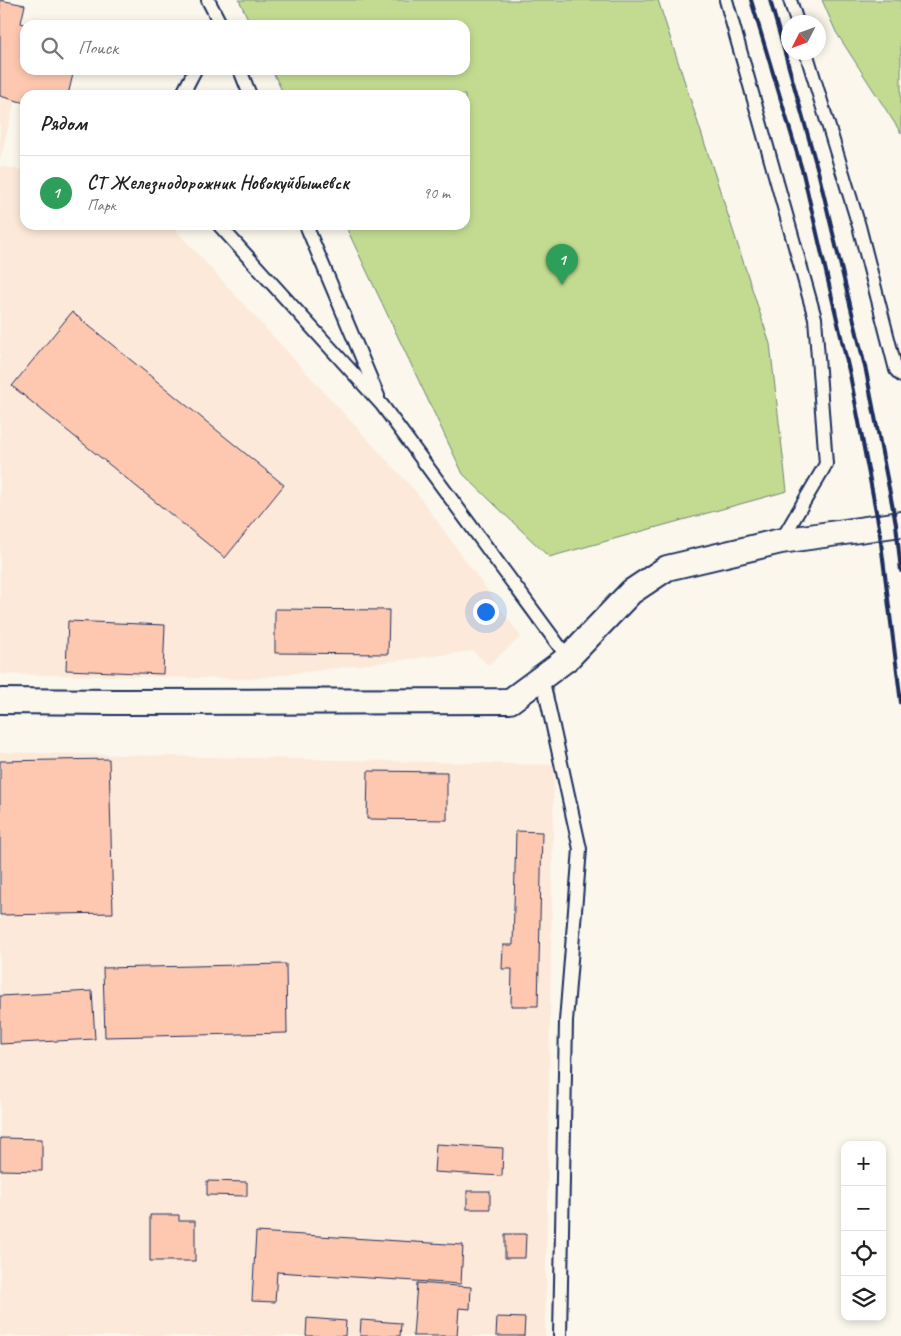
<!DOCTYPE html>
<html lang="ru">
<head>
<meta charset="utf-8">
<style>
	:root { --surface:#fff; --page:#f2f2f2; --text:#222; --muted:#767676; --line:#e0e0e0; --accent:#1b2f5e }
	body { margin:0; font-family:Caveat,sans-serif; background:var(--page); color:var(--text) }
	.controls { position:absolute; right:15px; bottom:15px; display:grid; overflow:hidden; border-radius:10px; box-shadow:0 2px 8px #0003 }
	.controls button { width:45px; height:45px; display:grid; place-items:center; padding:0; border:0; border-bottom:1px solid var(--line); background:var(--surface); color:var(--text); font:25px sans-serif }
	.compass { position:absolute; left:781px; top:15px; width:45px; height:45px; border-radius:50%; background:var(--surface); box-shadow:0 2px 8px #0003; rotate:228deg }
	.you { position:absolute; left:485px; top:611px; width:18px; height:18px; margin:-12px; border:4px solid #fff; border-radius:50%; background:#1a73e8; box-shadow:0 0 0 8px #1a73e833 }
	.badge { display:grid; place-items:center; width:32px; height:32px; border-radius:50%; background:var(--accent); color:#fff; font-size:16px; font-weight:700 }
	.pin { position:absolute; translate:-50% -41px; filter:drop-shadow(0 1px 2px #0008) }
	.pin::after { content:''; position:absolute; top:26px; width:18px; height:15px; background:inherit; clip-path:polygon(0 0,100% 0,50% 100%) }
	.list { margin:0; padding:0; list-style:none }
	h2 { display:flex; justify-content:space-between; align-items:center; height:65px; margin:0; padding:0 20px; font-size:21px }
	h2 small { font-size:16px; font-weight:400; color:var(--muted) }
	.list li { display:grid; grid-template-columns:32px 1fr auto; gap:15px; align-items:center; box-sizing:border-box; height:75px; padding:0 20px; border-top:1px solid var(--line) }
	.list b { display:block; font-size:19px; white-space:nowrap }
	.list p { margin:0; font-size:16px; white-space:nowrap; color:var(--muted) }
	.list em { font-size:16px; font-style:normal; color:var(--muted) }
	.icon { flex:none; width:28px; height:28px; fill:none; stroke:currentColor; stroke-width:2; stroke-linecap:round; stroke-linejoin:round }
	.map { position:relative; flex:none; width:901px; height:1336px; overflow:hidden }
	.search { position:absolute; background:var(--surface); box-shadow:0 2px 8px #0003; left:20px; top:20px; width:450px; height:55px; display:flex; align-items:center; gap:12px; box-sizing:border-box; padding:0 18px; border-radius:15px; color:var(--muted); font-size:19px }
	.panel { position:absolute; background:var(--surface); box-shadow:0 2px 8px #0003; left:20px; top:90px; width:450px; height:140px; border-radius:15px }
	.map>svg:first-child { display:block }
</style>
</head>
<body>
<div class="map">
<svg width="901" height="1336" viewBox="0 0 901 1336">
	<rect width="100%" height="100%" fill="#fbf7ec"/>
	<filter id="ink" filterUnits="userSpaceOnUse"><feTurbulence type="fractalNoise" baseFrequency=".02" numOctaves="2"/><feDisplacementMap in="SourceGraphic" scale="10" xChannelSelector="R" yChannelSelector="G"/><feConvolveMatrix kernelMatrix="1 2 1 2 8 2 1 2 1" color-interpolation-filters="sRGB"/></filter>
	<g filter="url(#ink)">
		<g fill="#fce9da">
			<polygon points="0,96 15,100 0,160"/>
			<polygon points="0,166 25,171 25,225 171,225 416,492 521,637 488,665 473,651 250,679 0,674"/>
			<polygon points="0,752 554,765 545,1336 0,1336"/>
		</g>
		<g fill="#c3db91" stroke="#6f8578">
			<polygon points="239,0 658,0 770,344 787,491 549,557 463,474 345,225 465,225 465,95 284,95 272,70 465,70 465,25 251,25"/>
			<polygon points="822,0 901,0 901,133 836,32"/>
		</g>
		<g fill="#fec8b0" stroke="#1b2f5e">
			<polygon points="0,0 25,5 21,23 27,25 25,25 25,70 74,70 68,95 25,95 25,103 0,96"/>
			<polygon points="72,312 284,485 225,558 12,386"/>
			<polygon points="275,609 389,610 388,654 275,653"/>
			<polygon points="68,621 165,625 163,674 66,670"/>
			<polygon points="109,759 113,913 0,915 0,761"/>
			<polygon points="368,771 447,772 447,820 367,819"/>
			<polygon points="516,831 542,832 538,1006 511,1006 512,969 502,969 503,945 513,945"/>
			<polygon points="286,964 287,1033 105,1037 103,968"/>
			<polygon points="92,991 95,1039 0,1044 0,996"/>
			<polygon points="0,1138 42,1139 42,1171 0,1170"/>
			<polygon points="436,1144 503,1148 502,1176 434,1172"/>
			<polygon points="207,1181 247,1182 247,1196 207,1195"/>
			<rect x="467" y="1191" width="23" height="18"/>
			<polygon points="150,1215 179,1215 179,1221 195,1221 195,1261 150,1261"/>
			<polygon points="256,1232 463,1245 461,1284 277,1272 275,1302 252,1301"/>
			<polygon points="505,1234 526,1234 525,1258 505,1258"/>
			<polygon points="417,1283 471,1287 470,1309 459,1308 457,1336 413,1336"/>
			<polygon points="497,1317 525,1318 524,1336 496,1336"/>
			<polygon points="307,1318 346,1321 345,1336 306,1336"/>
			<polygon points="361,1320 401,1323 400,1336 360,1336"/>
		</g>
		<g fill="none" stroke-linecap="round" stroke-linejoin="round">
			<g stroke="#1b2f5e" stroke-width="16">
				<g id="service">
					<polyline points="208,0 221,25"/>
					<polyline points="726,0 815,318 826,464 781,541"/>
					<polyline points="790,0 797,22"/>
					<polyline points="806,52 859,226 896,370 901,375"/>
					<polyline points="240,70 250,95"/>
					<polyline points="182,95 195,70"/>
					<polyline points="219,225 382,405 568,658"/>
					<polyline points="306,225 378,396"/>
					<polyline points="542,677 580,849 566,1021 560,1336"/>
				</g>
			</g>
			<g stroke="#1b2f5e" stroke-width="28">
				<polyline id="minor" points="0,701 115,702 510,701 568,658 631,592 667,568 781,541 901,524"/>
			</g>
			<use href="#service" stroke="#fbf7ec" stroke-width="12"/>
			<use href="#minor" stroke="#fbf7ec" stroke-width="24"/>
			<g stroke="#1b2f5e" stroke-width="4">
				<polyline points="751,0 803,173 850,375 879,527 901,703"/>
				<polyline points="770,0 818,171 866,371 896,524 901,571"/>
			</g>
		</g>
	</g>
</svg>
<div class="controls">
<button>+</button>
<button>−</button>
<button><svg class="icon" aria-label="locate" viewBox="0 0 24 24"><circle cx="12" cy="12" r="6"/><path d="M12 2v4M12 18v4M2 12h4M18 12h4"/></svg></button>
<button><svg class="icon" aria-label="layers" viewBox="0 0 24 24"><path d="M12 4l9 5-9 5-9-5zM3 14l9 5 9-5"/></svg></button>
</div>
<svg class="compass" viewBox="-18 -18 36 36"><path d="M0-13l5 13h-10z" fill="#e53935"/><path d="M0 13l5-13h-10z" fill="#767676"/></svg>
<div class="you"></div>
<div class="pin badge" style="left:562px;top:285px;background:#2e9e5b">1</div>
<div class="search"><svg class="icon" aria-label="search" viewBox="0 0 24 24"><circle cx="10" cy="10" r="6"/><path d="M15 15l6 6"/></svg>Поиск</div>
<section class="panel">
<h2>Рядом<small></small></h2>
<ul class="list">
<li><span class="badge" style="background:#2e9e5b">1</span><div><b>СТ Железнодорожник Новокуйбышевск</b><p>Парк</p></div><em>90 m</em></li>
</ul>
</section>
</div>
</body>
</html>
